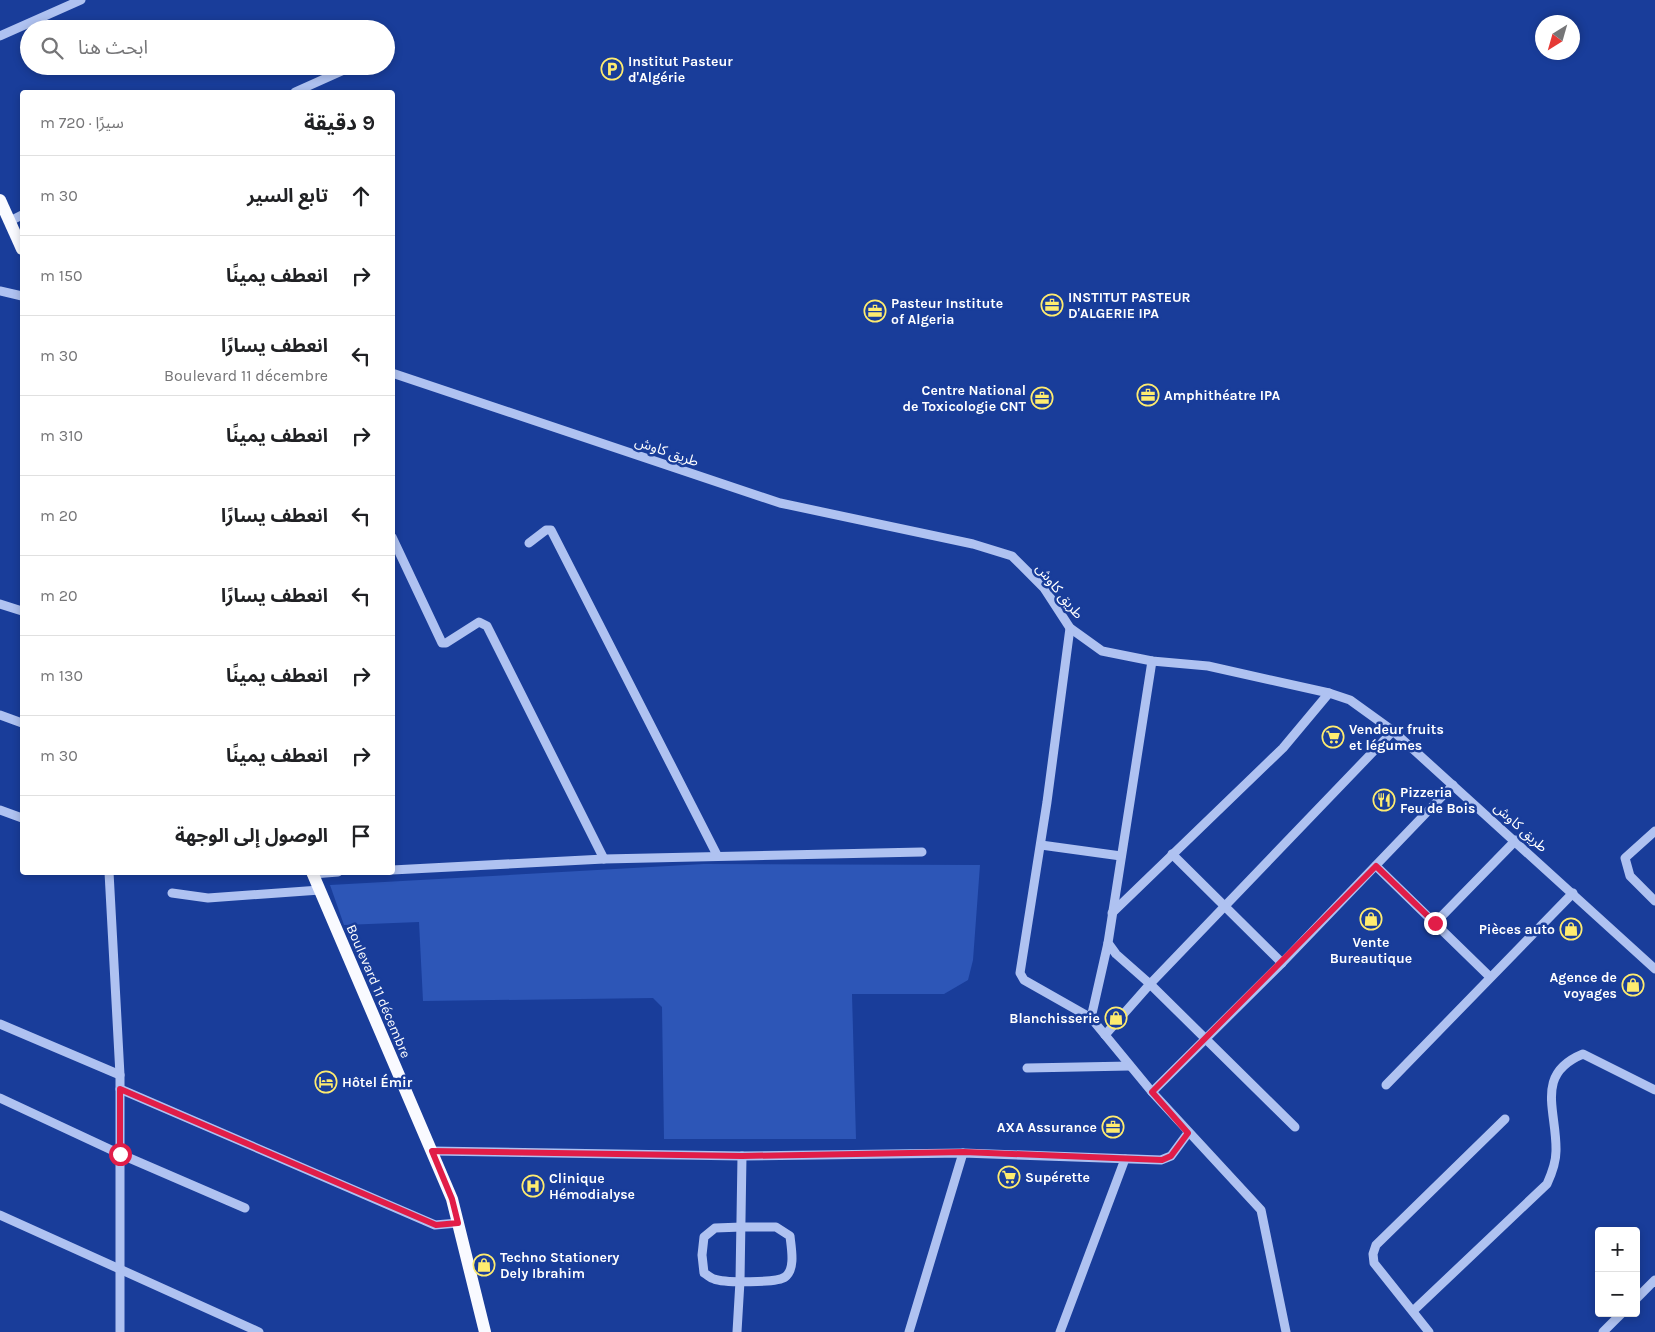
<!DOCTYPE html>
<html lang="ar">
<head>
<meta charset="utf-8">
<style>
	:root { --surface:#fff; --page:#f2f2f2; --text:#202124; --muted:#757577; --line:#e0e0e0 }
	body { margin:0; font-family:Karla,"Noto Sans Arabic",sans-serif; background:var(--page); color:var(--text); direction:rtl }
	.controls { position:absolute; right:15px; bottom:15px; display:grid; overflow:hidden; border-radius:5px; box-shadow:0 2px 8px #0003 }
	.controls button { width:45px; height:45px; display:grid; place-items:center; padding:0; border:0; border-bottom:1px solid var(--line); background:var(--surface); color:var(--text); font:25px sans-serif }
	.compass { position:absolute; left:1535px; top:15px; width:45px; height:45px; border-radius:50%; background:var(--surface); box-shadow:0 2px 8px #0003; rotate:217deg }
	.stop { position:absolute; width:15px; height:15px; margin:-11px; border:4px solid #e11d48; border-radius:50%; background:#fff }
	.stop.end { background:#e11d48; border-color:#fff; box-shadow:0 1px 5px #0008 }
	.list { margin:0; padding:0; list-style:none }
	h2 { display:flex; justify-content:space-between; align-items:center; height:65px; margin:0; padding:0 20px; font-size:21px }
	h2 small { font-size:16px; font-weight:400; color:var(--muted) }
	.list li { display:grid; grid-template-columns:32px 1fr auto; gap:15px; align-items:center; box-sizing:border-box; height:80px; padding:0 20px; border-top:1px solid var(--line) }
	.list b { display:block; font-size:19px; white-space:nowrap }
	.list p { margin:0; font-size:16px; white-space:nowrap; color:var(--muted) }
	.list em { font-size:16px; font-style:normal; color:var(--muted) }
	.icon { flex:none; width:28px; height:28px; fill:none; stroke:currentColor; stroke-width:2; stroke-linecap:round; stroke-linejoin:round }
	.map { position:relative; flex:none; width:1655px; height:1332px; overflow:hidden; direction:ltr }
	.search { position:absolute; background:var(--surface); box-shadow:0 2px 8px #0003; left:20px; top:20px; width:375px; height:55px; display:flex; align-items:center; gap:12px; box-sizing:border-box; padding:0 18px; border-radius:28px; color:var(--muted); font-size:19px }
	.panel { position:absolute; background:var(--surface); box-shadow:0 2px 8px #0003; left:20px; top:90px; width:375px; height:785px; border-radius:5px; direction:rtl }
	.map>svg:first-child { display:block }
</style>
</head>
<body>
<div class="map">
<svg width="1655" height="1332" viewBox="0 0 1655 1332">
	<rect width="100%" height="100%" fill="#193d9a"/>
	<polygon fill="#2d56b7" points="704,864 980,865 973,960 968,980 944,994 852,994 856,1139 664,1139 662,1007 653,998 423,1001 419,922 344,925 330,885"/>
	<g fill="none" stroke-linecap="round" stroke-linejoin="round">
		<g stroke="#afc2f1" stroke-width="9">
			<polyline points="0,36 81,0"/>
			<polyline points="295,92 353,66"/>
			<polyline points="10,221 22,215"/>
			<polyline points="0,291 22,296"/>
			<polyline points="392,373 780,503 973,544 1012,556 1044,588 1070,628 1102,651 1152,661 1208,666 1329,693 1350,700 1393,731 1655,969"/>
			<polyline points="392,537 442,643 446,643 479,622 487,626 604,859"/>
			<polyline points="529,543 546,530 551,530 717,855"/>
			<polyline points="0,604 22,611"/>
			<polyline points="1070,628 1047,802 1020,973 1024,980 1091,1018"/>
			<polyline points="1152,661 1108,943 1116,954 1150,984 1393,731"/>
			<polyline points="0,715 22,723"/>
			<polyline points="0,810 22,818"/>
			<polyline points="1655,831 1625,858 1630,876 1655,901"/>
			<polyline points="1041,845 1121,856"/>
			<polyline points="1172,854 1282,963"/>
			<polyline points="1376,866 1490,977"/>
			<polyline points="392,870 604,859 922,852"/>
			<polyline points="109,872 120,1075 120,1332"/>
			<polyline points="313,874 338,872"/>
			<polyline points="172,893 208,898 320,890"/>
			<polyline points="1112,913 1283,748 1329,693"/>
			<polyline points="1435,923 1516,840"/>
			<polyline points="1108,943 1091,1018 1152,1092"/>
			<polyline points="0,1024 120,1075"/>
			<polyline points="1105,1035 1150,984 1295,1127"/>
			<polyline points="1027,1068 1130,1066"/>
			<polyline points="1386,1085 1573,893"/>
			<polyline points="120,1089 435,1225 458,1223"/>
			<polyline points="0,1098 120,1154 245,1208"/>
			<polyline points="432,1151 742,1156 963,1153 1161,1160 1171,1156 1188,1133"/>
			<polyline points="0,1215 259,1332"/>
			<path d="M742 1227H776L790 1236C791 1247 796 1269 785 1277 777 1283 724 1283 714 1279 710 1278 708 1275 704 1273L702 1255 704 1237 715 1228Z"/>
			<polyline points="1636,1299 1655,1280"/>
			<path d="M1413 1311 1547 1184C1552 1173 1556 1163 1556 1151 1557 1111 1534 1074 1583 1054L1655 1090"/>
			<polyline points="737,1332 740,1281 742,1156"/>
			<polyline points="909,1332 963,1153"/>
			<polyline points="1060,1332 1125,1159"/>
			<polyline points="1286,1332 1261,1210 1152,1092 1282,963 1453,785"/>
			<polyline points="1429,1332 1374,1263 1373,1254 1376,1245 1505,1119"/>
			<polyline points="1603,1332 1622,1313"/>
		</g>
		<g stroke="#f9faff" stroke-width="12">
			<polyline points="0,200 22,249"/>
			<polyline points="312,872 452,1199 485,1332"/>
		</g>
	</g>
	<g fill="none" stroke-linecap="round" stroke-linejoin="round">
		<polyline stroke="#e11d48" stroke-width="6" points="120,1154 120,1089 436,1225 458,1223 452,1199 432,1151 742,1156 964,1152 1162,1160 1171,1156 1188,1133 1152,1092 1376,866 1435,923"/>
	</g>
	<defs>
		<g id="parking-ring" transform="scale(1.125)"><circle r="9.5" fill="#193d9a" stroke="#ffec6f" stroke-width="1.5"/><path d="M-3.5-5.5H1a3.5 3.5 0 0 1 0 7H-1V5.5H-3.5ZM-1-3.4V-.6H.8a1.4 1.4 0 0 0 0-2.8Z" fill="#ffec6f"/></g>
		<g id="office-ring" transform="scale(1.125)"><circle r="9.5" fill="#193d9a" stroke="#ffec6f" stroke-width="1.5"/><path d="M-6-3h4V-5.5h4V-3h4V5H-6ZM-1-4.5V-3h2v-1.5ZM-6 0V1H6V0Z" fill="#ffec6f"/></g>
		<g id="supermarket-ring" transform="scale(1.125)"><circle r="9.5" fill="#193d9a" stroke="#ffec6f" stroke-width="1.5"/><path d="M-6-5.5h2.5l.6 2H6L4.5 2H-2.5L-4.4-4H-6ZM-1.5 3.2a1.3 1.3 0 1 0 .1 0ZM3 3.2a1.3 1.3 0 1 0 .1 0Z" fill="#ffec6f"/></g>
		<g id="restaurant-ring" transform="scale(1.125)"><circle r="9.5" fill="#193d9a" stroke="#ffec6f" stroke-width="1.5"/><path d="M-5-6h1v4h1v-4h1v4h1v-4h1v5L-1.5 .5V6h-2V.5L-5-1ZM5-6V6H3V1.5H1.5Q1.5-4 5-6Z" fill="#ffec6f"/></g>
		<g id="shop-ring" transform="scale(1.125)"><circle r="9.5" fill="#193d9a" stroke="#ffec6f" stroke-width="1.5"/><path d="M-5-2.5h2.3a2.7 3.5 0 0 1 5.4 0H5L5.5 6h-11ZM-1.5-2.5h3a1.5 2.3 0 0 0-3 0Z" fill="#ffec6f"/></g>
		<g id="hotel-ring" transform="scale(1.125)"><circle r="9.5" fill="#193d9a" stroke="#ffec6f" stroke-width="1.5"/><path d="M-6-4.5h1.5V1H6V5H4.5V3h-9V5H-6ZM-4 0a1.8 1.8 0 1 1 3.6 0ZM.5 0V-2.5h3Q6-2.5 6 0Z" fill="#ffec6f"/></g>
		<g id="hospital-ring" transform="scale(1.125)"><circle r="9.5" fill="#193d9a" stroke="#ffec6f" stroke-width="1.5"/><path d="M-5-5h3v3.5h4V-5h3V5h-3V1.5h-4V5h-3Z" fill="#ffec6f"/></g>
	</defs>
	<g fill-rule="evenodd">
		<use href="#parking-ring" x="612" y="69"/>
		<use href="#office-ring" x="1052" y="305"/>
		<use href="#office-ring" x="875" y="311"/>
		<use href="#office-ring" x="1148" y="395"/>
		<use href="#office-ring" x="1042" y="398"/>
		<use href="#supermarket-ring" x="1333" y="737"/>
		<use href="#restaurant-ring" x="1384" y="800"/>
		<use href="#shop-ring" x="1371" y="919"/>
		<use href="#shop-ring" x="1571" y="929"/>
		<use href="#shop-ring" x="1633" y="985"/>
		<use href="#shop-ring" x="1116" y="1018"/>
		<use href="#hotel-ring" x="326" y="1082"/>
		<use href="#office-ring" x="1113" y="1127"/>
		<use href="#supermarket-ring" x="1009" y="1177"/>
		<use href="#hospital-ring" x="533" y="1186"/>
		<use href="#shop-ring" x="484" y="1265"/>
	</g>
	<g text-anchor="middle" stroke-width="5" stroke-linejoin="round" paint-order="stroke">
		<g font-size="14" font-weight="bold" fill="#fff" stroke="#193d9a" text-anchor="start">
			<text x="628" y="66">Institut Pasteur<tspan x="628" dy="16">d'Algérie</tspan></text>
			<text x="1068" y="302">INSTITUT PASTEUR<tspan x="1068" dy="16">D'ALGERIE IPA</tspan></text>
			<text x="891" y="308">Pasteur Institute<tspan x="891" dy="16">of Algeria</tspan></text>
			<text x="1026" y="395" text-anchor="end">Centre National<tspan x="1026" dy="16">de Toxicologie CNT</tspan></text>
			<text x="1164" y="400">Amphithéatre IPA</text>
			<text x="1349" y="734">Vendeur fruits<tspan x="1349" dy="16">et légumes</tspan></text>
			<text x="1400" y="797">Pizzeria<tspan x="1400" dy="16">Feu de Bois</tspan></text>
			<text x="1555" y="934" text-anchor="end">Pièces auto</text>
			<text x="1371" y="947" text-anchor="middle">Vente<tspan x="1371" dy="16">Bureautique</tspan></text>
			<text x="1617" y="982" text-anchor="end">Agence de<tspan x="1617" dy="16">voyages</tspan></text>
			<text x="1100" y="1023" text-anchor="end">Blanchisserie</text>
			<text x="342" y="1087">Hôtel Émir</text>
			<text x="1097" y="1132" text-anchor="end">AXA Assurance</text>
			<text x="1025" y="1182">Supérette</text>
			<text x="549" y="1183">Clinique<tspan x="549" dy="16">Hémodialyse</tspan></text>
			<text x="500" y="1262">Techno Stationery<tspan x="500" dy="16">Dely Ibrahim</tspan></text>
		</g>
		<g font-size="14" fill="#fff" stroke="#193d9a">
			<text transform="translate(667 451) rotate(19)" y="5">طريق كاوش</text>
			<text transform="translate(1060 591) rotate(51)" y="5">طريق كاوش</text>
			<text transform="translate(1521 827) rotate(42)" y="5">طريق كاوش</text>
			<text transform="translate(379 991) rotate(67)" y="5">Boulevard 11 décembre</text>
		</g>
	</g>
</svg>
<div class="controls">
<button>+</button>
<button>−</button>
</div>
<svg class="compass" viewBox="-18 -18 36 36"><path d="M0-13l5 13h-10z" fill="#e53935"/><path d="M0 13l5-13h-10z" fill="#757577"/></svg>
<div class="stop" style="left:120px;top:1154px"></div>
<div class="stop end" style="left:1435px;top:923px"></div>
<div class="search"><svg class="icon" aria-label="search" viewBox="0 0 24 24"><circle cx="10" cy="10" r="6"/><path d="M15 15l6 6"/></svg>ابحث هنا</div>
<section class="panel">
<h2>9 دقيقة<small>سيرًا · 720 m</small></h2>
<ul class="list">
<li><svg class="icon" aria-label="ahead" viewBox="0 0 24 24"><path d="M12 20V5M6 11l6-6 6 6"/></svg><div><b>تابع السير</b></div><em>30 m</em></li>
<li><svg class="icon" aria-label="right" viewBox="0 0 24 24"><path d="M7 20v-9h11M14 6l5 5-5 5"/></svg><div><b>انعطف يمينًا</b></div><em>150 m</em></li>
<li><svg class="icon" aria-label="left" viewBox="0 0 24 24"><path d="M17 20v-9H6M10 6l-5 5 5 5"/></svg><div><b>انعطف يسارًا</b><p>Boulevard 11 décembre</p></div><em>30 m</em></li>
<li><svg class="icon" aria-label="right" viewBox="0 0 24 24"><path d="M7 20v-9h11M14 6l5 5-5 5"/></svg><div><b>انعطف يمينًا</b></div><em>310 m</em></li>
<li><svg class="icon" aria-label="left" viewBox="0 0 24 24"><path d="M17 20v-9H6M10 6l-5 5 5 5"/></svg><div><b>انعطف يسارًا</b></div><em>20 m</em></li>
<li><svg class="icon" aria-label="left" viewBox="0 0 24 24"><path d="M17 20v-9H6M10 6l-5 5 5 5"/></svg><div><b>انعطف يسارًا</b></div><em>20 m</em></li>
<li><svg class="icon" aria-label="right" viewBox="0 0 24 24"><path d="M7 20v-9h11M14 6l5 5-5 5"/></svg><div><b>انعطف يمينًا</b></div><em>130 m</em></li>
<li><svg class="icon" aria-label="right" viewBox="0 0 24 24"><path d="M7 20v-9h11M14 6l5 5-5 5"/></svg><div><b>انعطف يمينًا</b></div><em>30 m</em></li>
<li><svg class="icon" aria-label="arrive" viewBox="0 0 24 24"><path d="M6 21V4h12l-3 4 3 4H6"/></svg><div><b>الوصول إلى الوجهة</b></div></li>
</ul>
</section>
</div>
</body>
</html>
